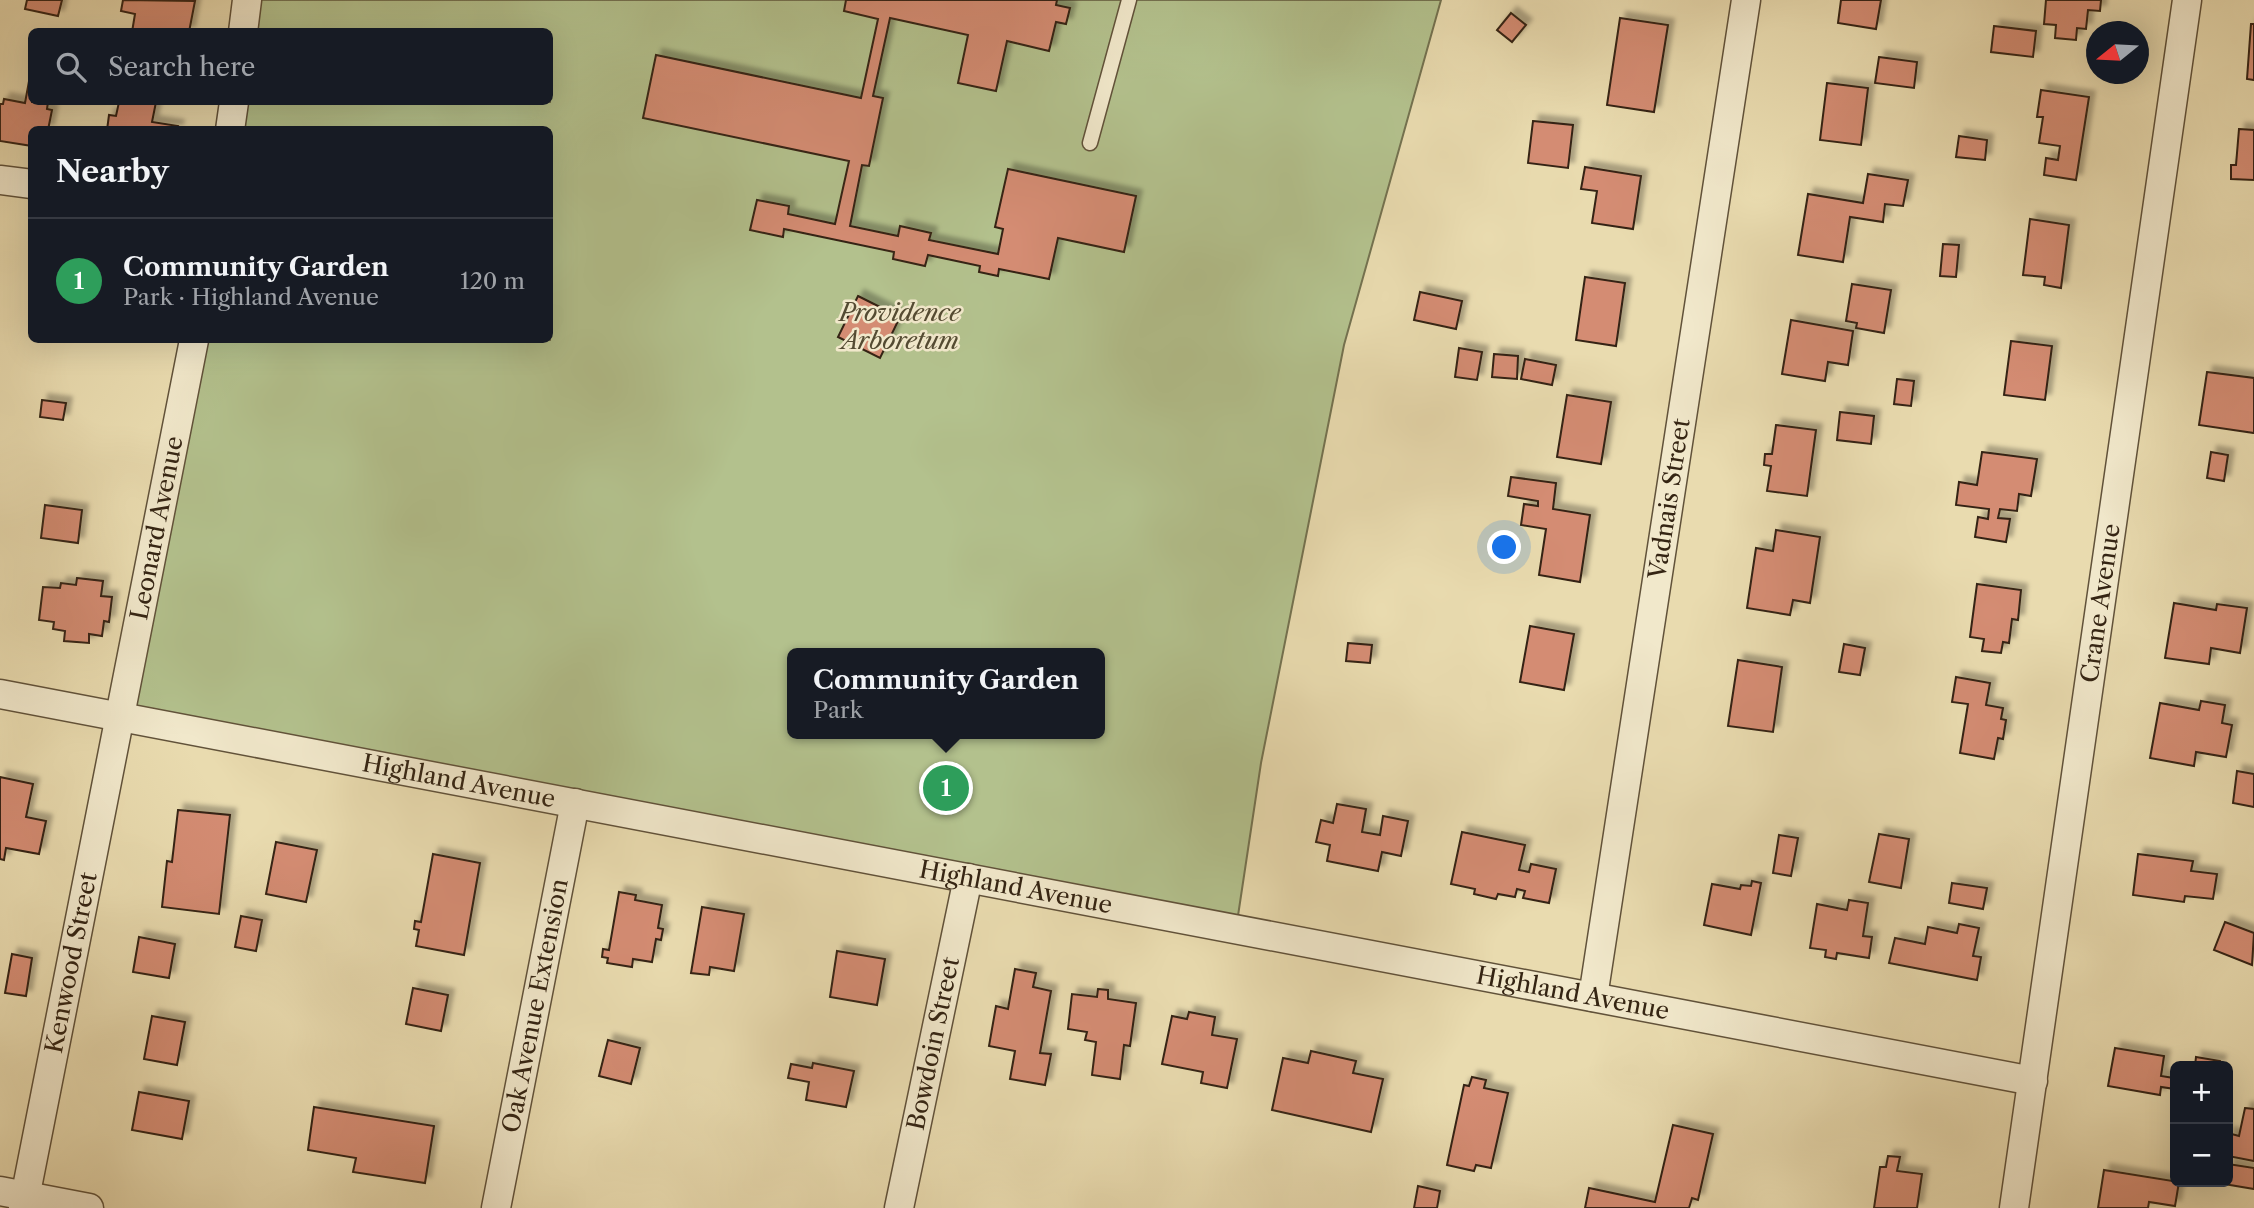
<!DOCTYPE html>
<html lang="en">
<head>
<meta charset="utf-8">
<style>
	:root { --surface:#171b24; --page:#20242c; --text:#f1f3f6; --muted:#9ea1a6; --line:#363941; --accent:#7c3aed }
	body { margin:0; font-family:"Libre Caslon Text",serif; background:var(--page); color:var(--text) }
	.controls { position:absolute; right:21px; bottom:21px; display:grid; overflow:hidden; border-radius:10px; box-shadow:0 7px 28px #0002 }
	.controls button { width:63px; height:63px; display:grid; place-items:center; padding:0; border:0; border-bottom:2px solid var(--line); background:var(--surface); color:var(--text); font:35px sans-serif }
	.compass { position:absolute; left:2086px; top:21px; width:63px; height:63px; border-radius:50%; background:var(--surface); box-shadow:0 7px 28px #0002; rotate:252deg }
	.you { position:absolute; left:1505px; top:548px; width:24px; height:24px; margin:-18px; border:5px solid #fff; border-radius:50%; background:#1a73e8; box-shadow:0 0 0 10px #1a73e833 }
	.badge { display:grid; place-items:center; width:46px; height:46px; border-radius:50%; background:var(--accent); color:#fff; font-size:23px; font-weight:700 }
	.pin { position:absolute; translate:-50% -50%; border:4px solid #fff; box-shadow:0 2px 7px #0006 }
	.popup { position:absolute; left:787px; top:648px; width:318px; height:91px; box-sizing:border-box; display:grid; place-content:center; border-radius:10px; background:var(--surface); filter:drop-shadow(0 2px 5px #0005); font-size:23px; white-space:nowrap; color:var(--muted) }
	.popup b { font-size:26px; color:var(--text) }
	.popup::after { content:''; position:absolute; left:50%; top:100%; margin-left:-14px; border:14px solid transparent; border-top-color:var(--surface) }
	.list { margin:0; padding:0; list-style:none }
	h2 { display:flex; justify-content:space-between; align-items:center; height:91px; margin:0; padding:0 28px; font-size:30px }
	h2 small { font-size:23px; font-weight:400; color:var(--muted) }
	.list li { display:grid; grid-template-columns:46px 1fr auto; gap:21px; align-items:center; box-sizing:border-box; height:126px; padding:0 28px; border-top:2px solid var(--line) }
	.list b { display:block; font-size:26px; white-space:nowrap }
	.list p { margin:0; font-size:23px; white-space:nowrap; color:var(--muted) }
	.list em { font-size:23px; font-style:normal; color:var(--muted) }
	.icon { flex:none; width:38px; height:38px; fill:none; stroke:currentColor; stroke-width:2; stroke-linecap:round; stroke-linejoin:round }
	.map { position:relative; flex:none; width:2254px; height:1208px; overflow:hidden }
	.search { position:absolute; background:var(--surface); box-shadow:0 7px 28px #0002; left:28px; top:28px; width:525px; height:77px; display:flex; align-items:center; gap:18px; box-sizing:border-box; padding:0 24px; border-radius:10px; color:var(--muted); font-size:26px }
	.panel { position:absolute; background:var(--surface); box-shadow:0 7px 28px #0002; left:28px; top:126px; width:525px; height:217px; border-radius:10px }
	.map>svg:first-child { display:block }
</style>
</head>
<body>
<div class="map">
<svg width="2254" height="1208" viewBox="0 0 2254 1208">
	<defs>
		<filter id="shadow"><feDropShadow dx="6" dy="-6" stdDeviation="2" flood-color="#0004"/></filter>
	</defs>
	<rect width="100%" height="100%" fill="#e9dbaf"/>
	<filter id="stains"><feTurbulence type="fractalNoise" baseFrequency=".00286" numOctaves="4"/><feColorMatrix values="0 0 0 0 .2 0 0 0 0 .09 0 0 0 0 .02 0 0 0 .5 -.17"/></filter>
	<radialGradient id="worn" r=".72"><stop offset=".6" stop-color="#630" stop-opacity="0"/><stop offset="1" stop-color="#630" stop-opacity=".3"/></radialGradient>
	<path fill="#b3c18d" stroke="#747250" stroke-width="2" fill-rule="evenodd" d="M247 0H1441L1344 345 1261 763 1236 929 119 716 194 340H550V130L230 129 234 102H550V32L243 31ZM792 653H1100V734H792Z"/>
	<g fill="#d48c73" stroke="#342413" stroke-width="2" filter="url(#shadow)">
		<polygon points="27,0 62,0 58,16 25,9"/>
		<polygon points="123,0 195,1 189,32 132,32 135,14 121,11"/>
		<polygon points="846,0 1057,0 1056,5 1070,8 1066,24 1056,22 1049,51 1007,41 996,91 958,83 968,35 890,18 873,96 883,98 869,166 862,165 850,226 898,236 900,226 931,233 929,240 998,254 1003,229 995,227 1008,169 1136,196 1124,252 1058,238 1049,279 999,269 998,276 979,272 980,266 928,255 925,266 893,259 894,252 784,229 783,237 750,230 757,200 789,206 788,214 835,224 849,161 643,118 656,55 861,98 878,19 844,11"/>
		<polygon points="1841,0 1881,0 1876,29 1838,23"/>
		<polygon points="2046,0 2101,0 2100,11 2088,10 2086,29 2077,28 2076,40 2055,38 2056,25 2044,24"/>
		<polygon points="1511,13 1526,25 1512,42 1497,30"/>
		<polygon points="1620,18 1668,25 1654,112 1607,105"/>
		<polygon points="2251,24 2254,24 2254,80 2247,79"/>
		<polygon points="1994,26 2036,31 2033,57 1991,52"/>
		<polygon points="1879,57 1917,62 1914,88 1875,83"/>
		<polygon points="32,65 32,102 48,102 47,109 52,110 48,130 32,130 32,146 0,141 0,104 3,104 4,99 25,103"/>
		<polygon points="1827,83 1868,88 1861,145 1820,140"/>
		<polygon points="2041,90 2089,97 2076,180 2044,175 2046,158 2058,160 2060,146 2039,143 2043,117 2037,117"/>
		<polygon points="119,102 156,102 152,122 178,126 177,130 107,130 109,115 116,116"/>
		<polygon points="1533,121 1573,125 1568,168 1528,163"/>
		<polygon points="2239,129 2254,130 2254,180 2231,179 2231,165 2236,165"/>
		<polygon points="1959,136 1987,140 1985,160 1956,157"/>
		<polygon points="1585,167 1641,176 1633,229 1592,223 1597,191 1581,189"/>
		<polygon points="1868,174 1908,180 1903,206 1885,204 1883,222 1850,217 1843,262 1798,255 1808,194 1863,203"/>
		<polygon points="2030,219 2069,225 2061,288 2044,285 2045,277 2023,275"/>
		<polygon points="1943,244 1959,245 1956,277 1940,276"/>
		<polygon points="1585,277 1625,283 1616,346 1576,340"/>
		<polygon points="1852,284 1891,290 1884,333 1856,328 1857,323 1846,321"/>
		<polygon points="1420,292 1462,301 1456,329 1414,320"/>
		<polygon points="858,296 900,317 880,358 838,337"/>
		<polygon points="1791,320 1853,331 1848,365 1828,362 1825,381 1782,374"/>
		<polygon points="2011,341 2052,346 2045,400 2004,395"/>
		<polygon points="1459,348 1482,352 1477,380 1455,377"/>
		<polygon points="1494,354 1518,356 1517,379 1492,377"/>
		<polygon points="1525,359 1556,365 1552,385 1521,379"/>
		<polygon points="2207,372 2254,378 2254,433 2199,425"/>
		<polygon points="1897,379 1914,381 1911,406 1894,404"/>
		<polygon points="1567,395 1611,402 1601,464 1557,457"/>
		<polygon points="42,400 66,403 63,420 40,417"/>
		<polygon points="1840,412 1874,416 1871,444 1837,440"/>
		<polygon points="1776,425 1816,430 1807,496 1767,491 1771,466 1764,465 1765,454 1772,454"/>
		<polygon points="1982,452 2037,459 2031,496 2019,494 2017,511 2000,509 1998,518 2010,519 2006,542 1975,537 1978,517 1988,519 1989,509 1956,505 1959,482 1977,485"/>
		<polygon points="2211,452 2228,455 2224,481 2207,478"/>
		<polygon points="1511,477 1556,483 1553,509 1590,515 1580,582 1539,575 1546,529 1521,525 1524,504 1538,506 1538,501 1508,496"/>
		<polygon points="45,505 82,510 78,543 41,538"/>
		<polygon points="1776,530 1820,537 1810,603 1793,600 1790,615 1747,608 1756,548 1773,551"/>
		<polygon points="77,578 103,581 101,596 112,597 109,622 104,621 102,636 89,634 89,643 64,641 65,631 53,629 54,622 39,620 43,587 60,588 61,583 76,585"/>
		<polygon points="1977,584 2021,590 2018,620 2012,619 2009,643 2003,642 2001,653 1982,651 1984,639 1970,637"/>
		<polygon points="2174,603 2216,610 2217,604 2247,608 2240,653 2211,648 2209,664 2165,658"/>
		<polygon points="1530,626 1574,634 1564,690 1520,682"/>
		<polygon points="1348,643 1372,645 1370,663 1346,661"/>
		<polygon points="1844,644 1865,648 1860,675 1839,672"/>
		<polygon points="1738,660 1782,667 1773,732 1728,726"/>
		<polygon points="1956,677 1990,683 1986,705 2003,708 2001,719 2006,720 2003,739 1998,738 1994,759 1960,753 1968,704 1952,702"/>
		<polygon points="2201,701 2225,705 2222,723 2232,725 2226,757 2196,752 2194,766 2150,758 2160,703 2199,710"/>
		<polygon points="2237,771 2254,774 2254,807 2233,803"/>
		<polygon points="0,777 33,784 26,817 46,821 39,854 6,848 4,860 0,859"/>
		<polygon points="1337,804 1366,809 1362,832 1380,835 1383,816 1408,821 1401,856 1382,852 1378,871 1327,861 1330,845 1316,842 1321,820 1333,823"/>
		<polygon points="178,810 230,815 219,914 162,907 167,861 172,862"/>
		<polygon points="1462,832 1525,845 1519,870 1529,872 1531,864 1556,869 1549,903 1523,898 1525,891 1517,889 1515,897 1498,894 1496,899 1474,894 1475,889 1451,884"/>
		<polygon points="1879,834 1909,839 1901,888 1869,882"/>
		<polygon points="1779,835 1798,838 1791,876 1773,873"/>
		<polygon points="276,842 317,850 306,902 266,894"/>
		<polygon points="433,854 480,863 464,955 416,946 419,930 414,929 415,921 421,922"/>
		<polygon points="2138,854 2193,861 2191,871 2217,874 2213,899 2185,896 2184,902 2133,895"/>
		<polygon points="1752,881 1761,883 1751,935 1704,925 1712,884 1740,889 1741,885 1751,886"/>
		<polygon points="1952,883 1987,888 1983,909 1949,903"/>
		<polygon points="619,892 636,895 635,900 662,905 658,928 663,929 661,940 656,939 652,962 633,959 632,967 607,963 608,958 602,957 603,949 609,950"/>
		<polygon points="1849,900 1868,903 1863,936 1872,937 1869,958 1837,953 1836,959 1825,957 1826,950 1810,948 1817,904 1847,910"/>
		<polygon points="702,907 744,914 734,971 710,967 709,975 691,973"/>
		<polygon points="241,916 262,920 256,951 235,947"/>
		<polygon points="2225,922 2254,933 2252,965 2214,950"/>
		<polygon points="1959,924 1979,928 1973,956 1981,957 1977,980 1889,963 1895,938 1925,944 1928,927 1957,933"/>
		<polygon points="139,937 175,944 169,978 133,972"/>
		<polygon points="837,951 885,959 877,1005 830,997"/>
		<polygon points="12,954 32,958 26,996 5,993"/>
		<polygon points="1015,969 1036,973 1033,987 1051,991 1040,1053 1051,1054 1045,1085 1010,1079 1015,1051 989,1046 996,1006 1008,1009"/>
		<polygon points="413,988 448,995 441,1031 406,1024"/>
		<polygon points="1098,989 1108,990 1108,999 1136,1003 1130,1046 1124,1045 1120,1079 1092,1075 1096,1042 1085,1040 1087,1032 1068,1029 1072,994 1097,997"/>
		<polygon points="1189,1012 1215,1017 1212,1035 1237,1039 1227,1088 1201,1083 1203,1072 1162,1064 1172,1016 1187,1019"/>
		<polygon points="152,1016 185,1022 177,1065 144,1059"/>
		<polygon points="608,1040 640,1048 631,1084 599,1076"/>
		<polygon points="2115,1048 2164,1056 2161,1076 2174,1078 2175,1074 2175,1089 2161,1087 2160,1095 2108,1086"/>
		<polygon points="1311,1051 1356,1061 1353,1073 1383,1079 1371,1132 1272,1110 1283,1058 1308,1063"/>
		<polygon points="2196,1057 2220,1061 2219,1066 2195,1066"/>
		<polygon points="813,1063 854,1071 846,1107 806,1100 809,1082 788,1078 791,1064 812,1068"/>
		<polygon points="1472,1077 1486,1080 1484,1088 1508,1093 1491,1168 1476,1165 1474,1171 1447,1165 1464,1085 1469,1086"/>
		<polygon points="139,1092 189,1101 182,1139 132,1130"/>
		<polygon points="314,1107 434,1126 425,1183 353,1172 356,1158 308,1150"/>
		<polygon points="2245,1108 2254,1109 2254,1161 2228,1156 2228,1133 2239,1136"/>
		<polygon points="1673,1125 1713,1134 1698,1200 1692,1198 1689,1208 1585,1208 1589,1188 1655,1202"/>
		<polygon points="1888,1156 1900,1157 1897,1171 1922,1174 1917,1208 1874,1208 1880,1167 1886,1167"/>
		<polygon points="2228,1164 2254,1168 2254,1189 2224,1184 2225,1182 2228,1182"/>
		<polygon points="2104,1170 2179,1182 2175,1206 2149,1202 2148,1208 2098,1208"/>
		<polygon points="1418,1186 1440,1191 1437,1208 1414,1208"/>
	</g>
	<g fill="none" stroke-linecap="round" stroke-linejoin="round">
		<g stroke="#61523a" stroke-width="17">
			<polyline id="lane" points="1090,143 1129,0"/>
		</g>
		<g stroke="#61523a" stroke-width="31">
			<g id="street">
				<polyline points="243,32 247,0"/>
				<polyline points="230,130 234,102"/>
				<polyline points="0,180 32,184"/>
				<path id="s1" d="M0 694 2033 1081"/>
				<path id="s2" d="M1593 997 1746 0"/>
				<polyline points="0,1191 89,1208"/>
				<path id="s3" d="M23 1208 194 340"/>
				<path id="s4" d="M496 1208 575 803"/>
				<path id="s5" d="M899 1208 968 878"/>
				<path id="s6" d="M2014 1208 2187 0"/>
			</g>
		</g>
		<use href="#lane" stroke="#f1e8cb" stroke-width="14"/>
		<use href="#street" stroke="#f1e8cb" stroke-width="28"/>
	</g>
	<g text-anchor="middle" stroke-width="5" stroke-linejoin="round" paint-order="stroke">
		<g font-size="24" font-style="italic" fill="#544b32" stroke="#f1e8cb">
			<text x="900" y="321">Providence<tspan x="900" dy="28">Arboretum</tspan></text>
		</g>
		<g font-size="24" fill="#342413" stroke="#f1e8cb">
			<text dy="8" stroke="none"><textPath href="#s2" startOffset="504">Vadnais Street</textPath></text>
			<text dy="8" stroke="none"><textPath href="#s3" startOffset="693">Leonard Avenue</textPath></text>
			<text dy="8" stroke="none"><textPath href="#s6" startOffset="611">Crane Avenue</textPath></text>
			<text dy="8" stroke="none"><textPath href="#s1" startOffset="467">Highland Avenue</textPath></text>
			<text dy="8" stroke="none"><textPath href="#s1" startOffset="1034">Highland Avenue</textPath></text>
			<text dy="8" stroke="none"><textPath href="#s3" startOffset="250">Kenwood Street</textPath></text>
			<text dy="8" stroke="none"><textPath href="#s1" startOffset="1601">Highland Avenue</textPath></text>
			<text dy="8" stroke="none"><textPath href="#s4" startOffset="206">Oak Avenue Extension</textPath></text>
			<text dy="8" stroke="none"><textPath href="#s5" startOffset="168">Bowdoin Street</textPath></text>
		</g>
	</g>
	<rect width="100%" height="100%" filter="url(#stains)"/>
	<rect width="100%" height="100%" fill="url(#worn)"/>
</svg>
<div class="controls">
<button>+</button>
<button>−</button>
</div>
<svg class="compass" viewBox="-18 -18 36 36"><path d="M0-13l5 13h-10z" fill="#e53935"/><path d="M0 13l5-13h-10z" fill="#9ea1a6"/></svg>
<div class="you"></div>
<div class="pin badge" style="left:946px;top:788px;background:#2e9e5b">1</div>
<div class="popup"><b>Community Garden</b>Park</div>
<div class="search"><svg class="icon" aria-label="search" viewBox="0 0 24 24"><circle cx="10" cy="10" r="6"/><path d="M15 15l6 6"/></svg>Search here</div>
<section class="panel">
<h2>Nearby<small></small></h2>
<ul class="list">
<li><span class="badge" style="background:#2e9e5b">1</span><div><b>Community Garden</b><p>Park · Highland Avenue</p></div><em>120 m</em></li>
</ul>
</section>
</div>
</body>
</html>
